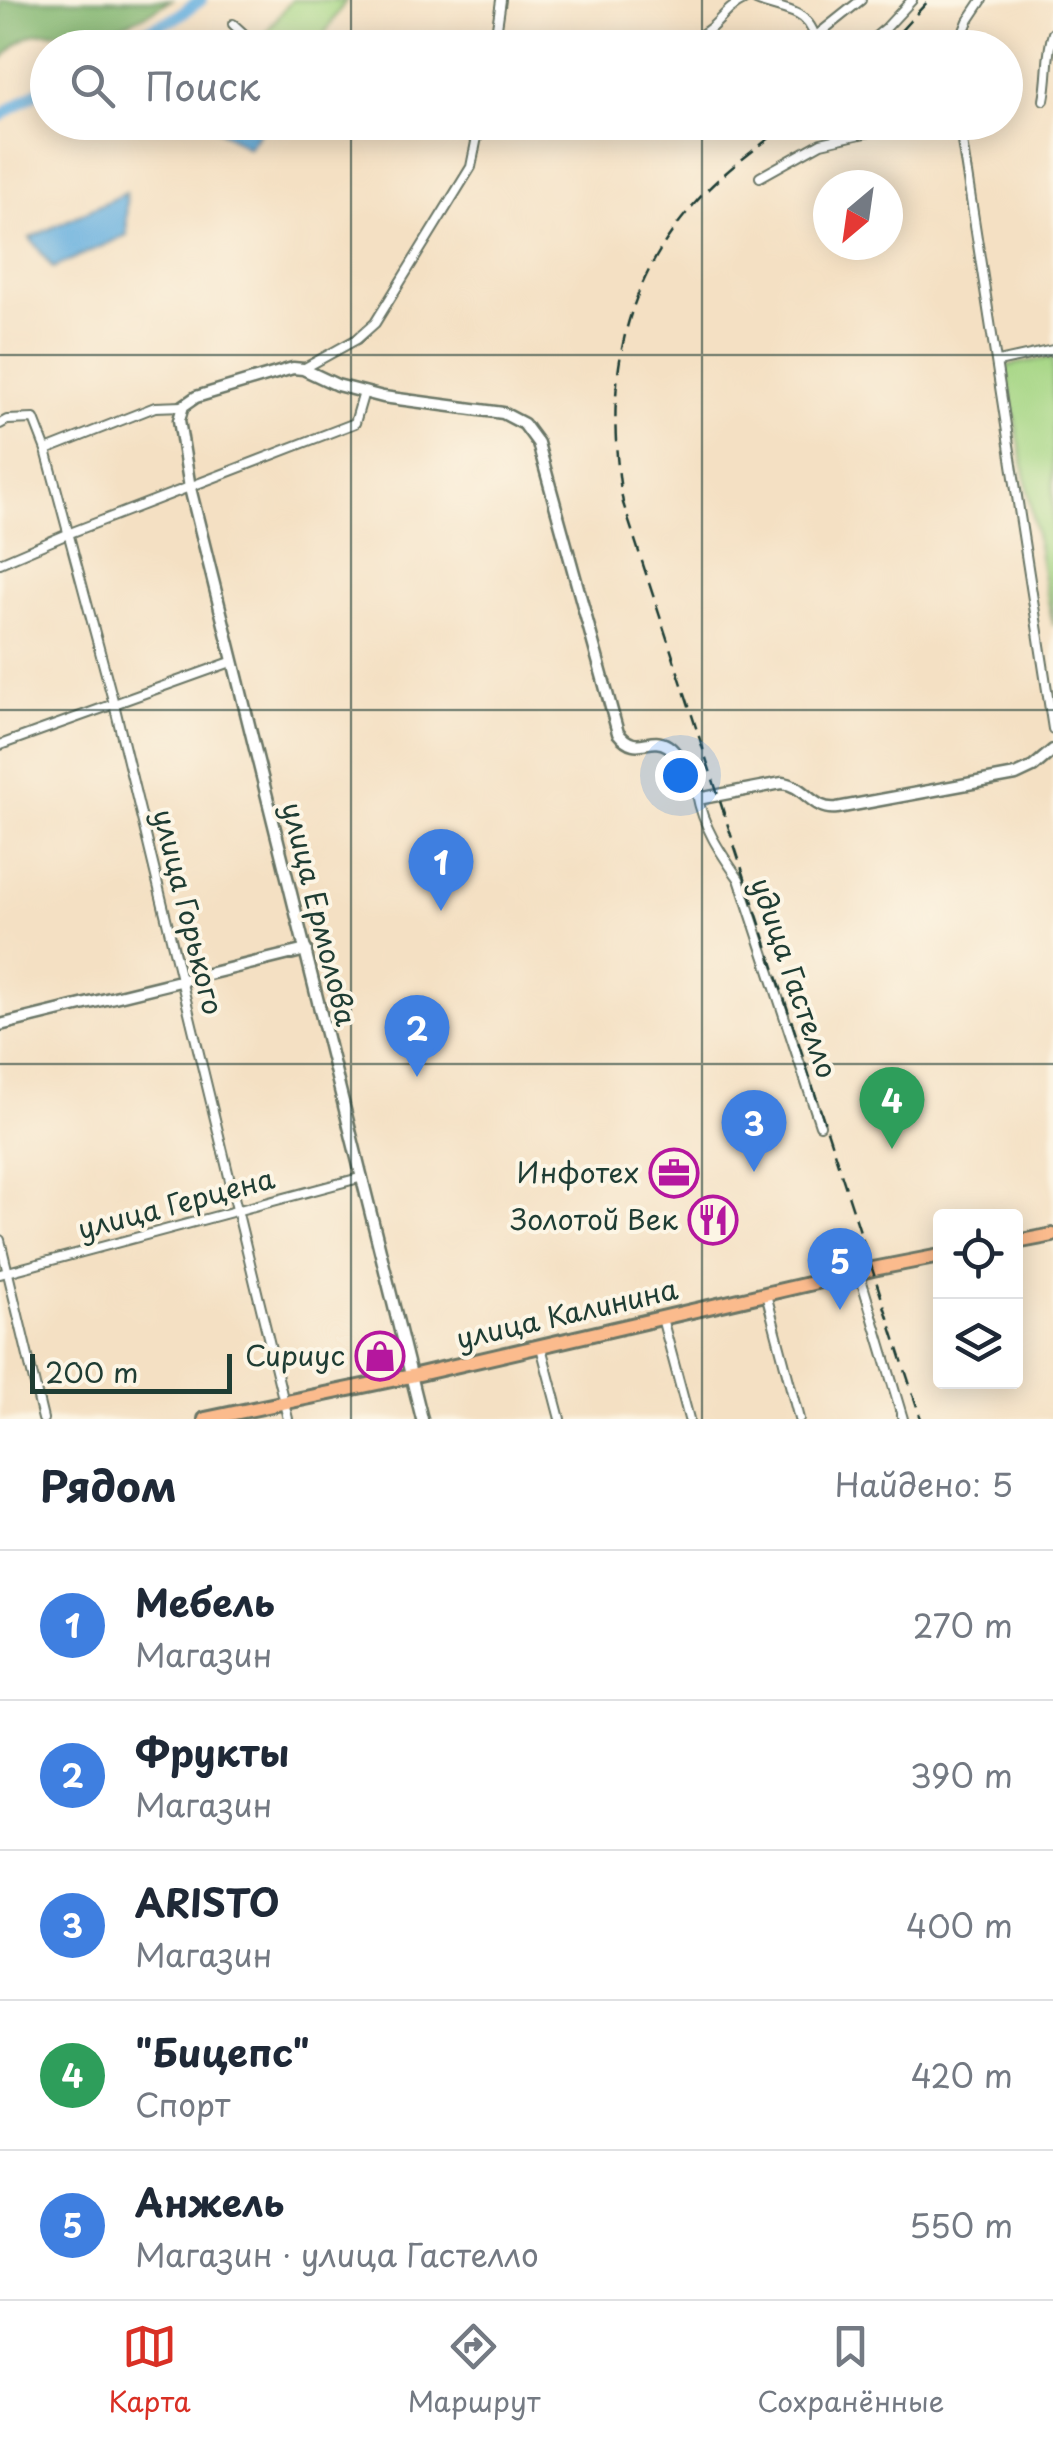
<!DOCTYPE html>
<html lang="ru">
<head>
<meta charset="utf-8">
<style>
	:root { --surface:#fff; --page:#f6f6f7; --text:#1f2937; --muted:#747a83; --line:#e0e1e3; --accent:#d93025 }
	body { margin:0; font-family:"Playpen Sans",sans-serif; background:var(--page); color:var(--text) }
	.controls { position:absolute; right:30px; bottom:30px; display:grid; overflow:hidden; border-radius:10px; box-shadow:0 5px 25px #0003 }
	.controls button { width:90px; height:90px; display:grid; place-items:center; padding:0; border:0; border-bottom:2px solid var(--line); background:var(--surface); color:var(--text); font:50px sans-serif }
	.compass { position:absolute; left:813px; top:170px; width:90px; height:90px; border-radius:50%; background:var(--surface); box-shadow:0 5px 25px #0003; rotate:209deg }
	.scale { position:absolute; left:30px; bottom:25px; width:202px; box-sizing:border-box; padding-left:10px; border:5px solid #1f3d34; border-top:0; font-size:28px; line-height:35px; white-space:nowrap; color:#1f3d34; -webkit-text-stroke:8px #fcf5e5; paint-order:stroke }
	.you { position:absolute; left:680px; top:775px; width:35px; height:35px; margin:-25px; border:8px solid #fff; border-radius:50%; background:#1a73e8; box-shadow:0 0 0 15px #1a73e833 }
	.badge { display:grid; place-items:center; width:65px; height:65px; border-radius:50%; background:var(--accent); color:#fff; font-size:32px; font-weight:700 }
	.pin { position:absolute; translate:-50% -82px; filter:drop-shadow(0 2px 5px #0008) }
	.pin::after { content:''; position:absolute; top:52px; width:35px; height:30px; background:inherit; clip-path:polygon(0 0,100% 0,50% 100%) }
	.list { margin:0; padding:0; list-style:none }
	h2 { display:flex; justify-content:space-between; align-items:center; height:130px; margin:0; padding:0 40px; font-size:42px }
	h2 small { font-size:32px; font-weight:400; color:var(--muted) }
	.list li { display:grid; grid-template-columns:65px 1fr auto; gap:30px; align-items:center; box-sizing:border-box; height:150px; padding:0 40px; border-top:2px solid var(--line) }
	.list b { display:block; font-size:38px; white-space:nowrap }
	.list p { margin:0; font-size:32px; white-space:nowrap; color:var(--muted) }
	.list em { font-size:32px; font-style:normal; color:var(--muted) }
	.icon { flex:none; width:55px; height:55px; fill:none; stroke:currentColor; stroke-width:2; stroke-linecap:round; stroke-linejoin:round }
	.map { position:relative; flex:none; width:1053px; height:1419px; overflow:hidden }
	.search { position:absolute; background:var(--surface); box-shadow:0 5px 25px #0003; left:30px; right:30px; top:30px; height:110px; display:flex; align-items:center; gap:25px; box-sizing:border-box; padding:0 35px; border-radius:55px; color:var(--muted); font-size:38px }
	.sheet { height:880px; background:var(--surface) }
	nav { display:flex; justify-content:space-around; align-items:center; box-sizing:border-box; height:140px; border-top:2px solid var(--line); background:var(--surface); font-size:28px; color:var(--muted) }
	nav a { display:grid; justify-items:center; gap:5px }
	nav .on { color:var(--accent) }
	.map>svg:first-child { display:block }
</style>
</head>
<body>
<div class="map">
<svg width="1053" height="1419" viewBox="0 0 1053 1419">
	<rect width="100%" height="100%" fill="#fcf5e5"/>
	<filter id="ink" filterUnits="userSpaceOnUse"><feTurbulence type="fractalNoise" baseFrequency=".01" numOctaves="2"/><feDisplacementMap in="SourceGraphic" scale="20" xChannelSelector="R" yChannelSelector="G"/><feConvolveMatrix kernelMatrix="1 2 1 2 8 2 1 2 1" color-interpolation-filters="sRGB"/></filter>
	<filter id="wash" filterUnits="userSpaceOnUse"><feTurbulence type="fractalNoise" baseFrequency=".0048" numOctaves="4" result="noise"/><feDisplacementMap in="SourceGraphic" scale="40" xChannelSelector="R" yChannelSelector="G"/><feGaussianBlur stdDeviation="2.25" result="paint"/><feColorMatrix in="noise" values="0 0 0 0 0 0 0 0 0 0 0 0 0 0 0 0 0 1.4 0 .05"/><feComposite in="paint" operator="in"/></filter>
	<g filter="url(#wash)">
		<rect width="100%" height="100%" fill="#f4e0c3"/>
		<g fill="#a5d684" stroke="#628a5c" stroke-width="2.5">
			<polygon points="292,0 346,0 316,47 278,47 263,36"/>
			<polygon points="1053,357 1053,626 1005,366"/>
		</g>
		<path fill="#84b772" stroke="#527a53" stroke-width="2.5" d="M0 0H171C149 14 118 30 91 32 47 35 30 22 0 62Z"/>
		<g fill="#68b0df" stroke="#44768a" stroke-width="2.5">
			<polygon points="218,122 266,122 266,123 248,148 214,127"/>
			<polygon points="126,193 127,235 53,268 30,238"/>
		</g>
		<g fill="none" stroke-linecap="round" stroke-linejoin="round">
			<g stroke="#68b0df" stroke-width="12">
				<polyline points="107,48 175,18 201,0"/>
				<polyline points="0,116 48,85"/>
			</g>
		</g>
	</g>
	<g filter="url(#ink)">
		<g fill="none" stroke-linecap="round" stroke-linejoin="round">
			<g stroke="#6a7666" stroke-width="12">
				<g id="minor">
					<path d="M756 0C787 13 810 6 818 48"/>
					<polyline points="233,24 259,48"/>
					<polyline points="816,36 861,0"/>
					<polyline points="494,48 501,0"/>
					<path d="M685 48C693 38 703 35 712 27 724 16 728 8 744 0"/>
					<polyline points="862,48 886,28 912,0"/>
					<polyline points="957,48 968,21 982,0"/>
					<path d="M1044 100C1049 76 1046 55 1053 33"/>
					<polyline points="959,122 1053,729"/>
					<polyline points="760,177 821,143 914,122"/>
					<polyline points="998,362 1053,350"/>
					<polyline points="303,369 357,339 375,323 471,167 480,122"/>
					<polyline points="0,424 7,420 34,419 46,450 114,704 288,1419"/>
					<polyline points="46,450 155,407 183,406"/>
					<polyline points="0,563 70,533 355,423 364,392"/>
					<polyline points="0,745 231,662"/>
					<path d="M697 794C703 827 720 852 739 879L820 1125"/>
					<polyline points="0,1240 43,1419"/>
					<polyline points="859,1272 903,1419"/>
					<polyline points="0,1274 363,1177"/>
					<polyline points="766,1294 799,1419"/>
					<polyline points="662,1318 689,1419"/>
					<polyline points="541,1347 560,1419"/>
				</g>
			</g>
			<g stroke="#6a7666" stroke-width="15">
				<g id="tertiary">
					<polyline points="0,1025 306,950"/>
					<path d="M422 1419 190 488 179 420 183 406 196 397 293 368 303 369 337 385 383 397 503 413 524 424 538 443 618 733C637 757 649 734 668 746 686 759 684 786 703 798L782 783C805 785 812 811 837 808L1016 775 1033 767 1053 750"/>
				</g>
			</g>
			<g stroke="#6a7666" stroke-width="18">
				<g id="primary">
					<polyline points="1016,1242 1053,1235"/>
					<polyline points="205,1419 411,1376 873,1269 940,1256"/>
				</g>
			</g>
			<use href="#minor" stroke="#fff" stroke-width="8"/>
			<use href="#tertiary" stroke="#fff" stroke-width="10"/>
			<use href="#primary" stroke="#fbbb8d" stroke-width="12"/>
			<g stroke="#1f3d34" stroke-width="2.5" stroke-dasharray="15 8" stroke-linecap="butt">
				<polyline points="885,48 929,0"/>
				<path d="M790 122C758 148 723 171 696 202 618 289 604 391 623 503L921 1419"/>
			</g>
		</g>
	</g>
	<path fill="none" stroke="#1f3d34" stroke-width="2.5" stroke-opacity="0.55" d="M351 0V48M702 0V48M351 122V1419M702 122V1419M0 355H1053M0 710H1053M0 1064H1053"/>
	<defs>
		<g id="office-ring" transform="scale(2.5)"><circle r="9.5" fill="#fcf5e5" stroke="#b5179e" stroke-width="1.5"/><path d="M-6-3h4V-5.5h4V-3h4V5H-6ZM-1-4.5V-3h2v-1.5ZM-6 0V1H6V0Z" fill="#b5179e"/></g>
		<g id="restaurant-ring" transform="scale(2.5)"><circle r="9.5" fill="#fcf5e5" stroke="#b5179e" stroke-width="1.5"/><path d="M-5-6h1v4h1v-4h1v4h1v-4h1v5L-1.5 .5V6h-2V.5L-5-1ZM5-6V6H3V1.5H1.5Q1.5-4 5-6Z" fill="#b5179e"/></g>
		<g id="shop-ring" transform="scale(2.5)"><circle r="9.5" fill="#fcf5e5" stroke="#b5179e" stroke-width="1.5"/><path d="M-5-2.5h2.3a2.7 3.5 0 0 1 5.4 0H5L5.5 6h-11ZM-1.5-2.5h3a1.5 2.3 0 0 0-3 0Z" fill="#b5179e"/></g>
	</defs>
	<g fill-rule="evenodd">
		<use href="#office-ring" x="674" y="1173"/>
		<use href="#restaurant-ring" x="713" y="1220"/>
		<use href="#shop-ring" x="380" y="1356"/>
	</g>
	<g text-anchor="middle" stroke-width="8" stroke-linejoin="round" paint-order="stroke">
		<g font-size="28" fill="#1f3d34" stroke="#fcf5e5">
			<text transform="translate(188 912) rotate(76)" y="10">улица Горького</text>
			<text transform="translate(319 914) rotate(76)" y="10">улица Ермолова</text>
			<text transform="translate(794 978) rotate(71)" y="10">удица Гастелло</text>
			<text transform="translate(176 1204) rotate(-15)" y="10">улица Герцена</text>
			<text transform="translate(567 1314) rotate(-13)" y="10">улица Калинина</text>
		</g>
		<g font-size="28" fill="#1f3d34" stroke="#fcf5e5" text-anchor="end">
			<text x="639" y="1183">Инфотех</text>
			<text x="678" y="1230">Золотой Век</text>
			<text x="345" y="1366">Сириус</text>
		</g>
	</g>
</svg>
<div class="controls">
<button><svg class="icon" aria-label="locate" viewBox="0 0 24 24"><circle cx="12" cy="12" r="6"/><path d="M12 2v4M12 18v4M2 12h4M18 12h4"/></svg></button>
<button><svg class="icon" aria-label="layers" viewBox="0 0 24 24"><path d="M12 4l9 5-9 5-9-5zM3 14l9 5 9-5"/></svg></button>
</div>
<svg class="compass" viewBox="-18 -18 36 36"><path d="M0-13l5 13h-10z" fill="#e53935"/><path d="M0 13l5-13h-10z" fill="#747a83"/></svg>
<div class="scale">200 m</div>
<div class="you"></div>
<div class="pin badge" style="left:441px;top:911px;background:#3f7fe0">1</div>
<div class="pin badge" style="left:417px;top:1077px;background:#3f7fe0">2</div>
<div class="pin badge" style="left:754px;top:1172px;background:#3f7fe0">3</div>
<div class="pin badge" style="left:892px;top:1149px;background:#2e9e5b">4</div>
<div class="pin badge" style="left:840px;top:1310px;background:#3f7fe0">5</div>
<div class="search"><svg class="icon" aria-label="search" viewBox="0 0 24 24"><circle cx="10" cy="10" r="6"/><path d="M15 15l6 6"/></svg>Поиск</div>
</div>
<section class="sheet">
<h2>Рядом<small>Найдено: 5</small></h2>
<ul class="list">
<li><span class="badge" style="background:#3f7fe0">1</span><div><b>Мебель</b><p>Магазин</p></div><em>270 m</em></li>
<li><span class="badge" style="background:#3f7fe0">2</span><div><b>Фрукты</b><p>Магазин</p></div><em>390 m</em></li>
<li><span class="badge" style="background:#3f7fe0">3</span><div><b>ARISTO</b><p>Магазин</p></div><em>400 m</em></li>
<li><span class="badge" style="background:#2e9e5b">4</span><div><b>&quot;Бицепс&quot;</b><p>Спорт</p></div><em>420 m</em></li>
<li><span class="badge" style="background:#3f7fe0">5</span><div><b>Анжель</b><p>Магазин · улица Гастелло</p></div><em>550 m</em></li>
</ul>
</section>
<nav>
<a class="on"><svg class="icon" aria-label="map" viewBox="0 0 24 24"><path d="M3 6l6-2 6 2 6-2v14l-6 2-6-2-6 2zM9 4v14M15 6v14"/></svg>Карта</a>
<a><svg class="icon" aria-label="directions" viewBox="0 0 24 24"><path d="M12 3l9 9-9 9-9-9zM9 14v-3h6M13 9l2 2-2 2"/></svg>Маршрут</a>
<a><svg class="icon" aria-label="saved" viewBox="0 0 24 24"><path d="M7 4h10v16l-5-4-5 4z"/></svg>Сохранённые</a>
</nav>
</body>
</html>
